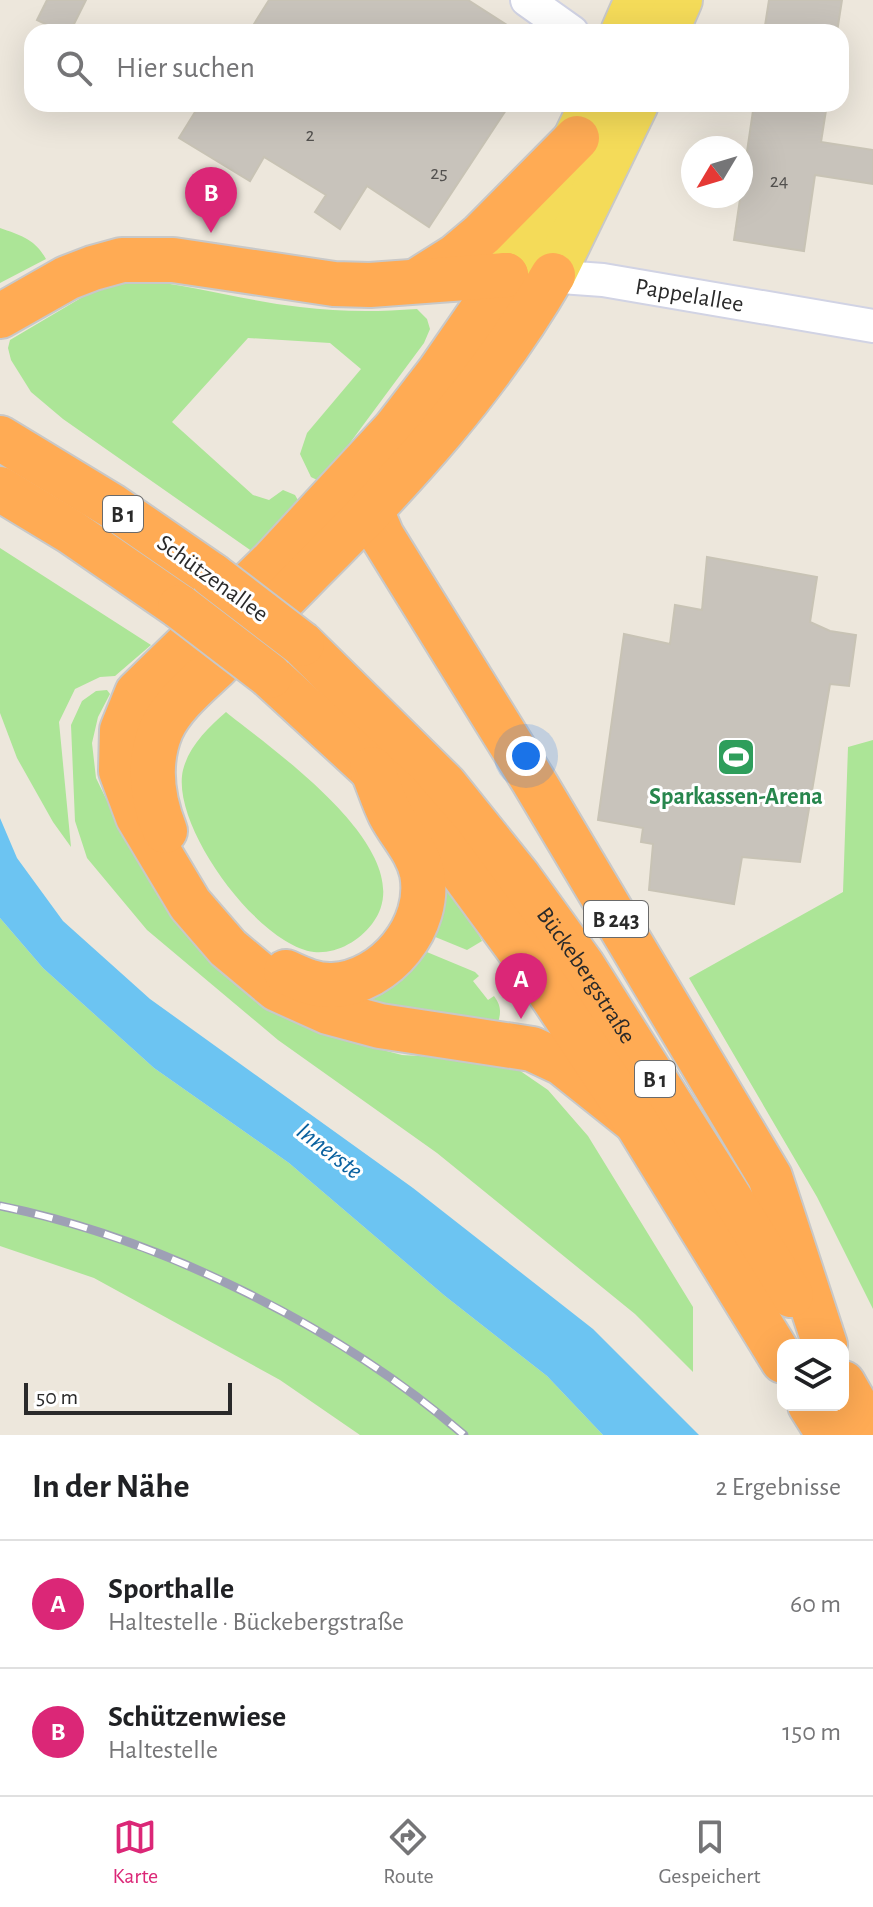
<!DOCTYPE html>
<html lang="de">
<head>
<meta charset="utf-8">
<style>
	:root { --surface:#fff; --page:#f2f2f2; --text:#202124; --muted:#757577; --line:#e0e0e0; --accent:#db2777 }
	body { margin:0; font-family:"Alegreya Sans",sans-serif; background:var(--page); color:var(--text) }
	.controls { position:absolute; right:24px; bottom:24px; display:grid; overflow:hidden; border-radius:16px; box-shadow:0 8px 32px #0002 }
	.controls button { width:72px; height:72px; display:grid; place-items:center; padding:0; border:0; border-bottom:2px solid var(--line); background:var(--surface); color:var(--text); font:40px sans-serif }
	.compass { position:absolute; left:681px; top:136px; width:72px; height:72px; border-radius:50%; background:var(--surface); box-shadow:0 8px 32px #0002; rotate:232deg }
	.scale { position:absolute; left:24px; bottom:20px; width:208px; box-sizing:border-box; padding-left:8px; border:4px solid #2a2a2a; border-top:0; font-size:22px; line-height:28px; white-space:nowrap; color:#2a2a2a; -webkit-text-stroke:6px #fff; paint-order:stroke }
	.you { position:absolute; left:526px; top:756px; width:28px; height:28px; margin:-20px; border:6px solid #fff; border-radius:50%; background:#1a73e8; box-shadow:0 0 0 12px #1a73e833 }
	.badge { display:grid; place-items:center; width:52px; height:52px; border-radius:50%; background:var(--accent); color:#fff; font-size:26px; font-weight:700 }
	.pin { position:absolute; translate:-50% -66px; filter:drop-shadow(0 2px 4px #0008) }
	.pin::after { content:''; position:absolute; top:42px; width:28px; height:24px; background:inherit; clip-path:polygon(0 0,100% 0,50% 100%) }
	.list { margin:0; padding:0; list-style:none }
	h2 { display:flex; justify-content:space-between; align-items:center; height:104px; margin:0; padding:0 32px; font-size:34px }
	h2 small { font-size:26px; font-weight:400; color:var(--muted) }
	.list li { display:grid; grid-template-columns:52px 1fr auto; gap:24px; align-items:center; box-sizing:border-box; height:128px; padding:0 32px; border-top:2px solid var(--line) }
	.list b { display:block; font-size:30px; white-space:nowrap }
	.list p { margin:0; font-size:26px; white-space:nowrap; color:var(--muted) }
	.list em { font-size:26px; font-style:normal; color:var(--muted) }
	.icon { flex:none; width:44px; height:44px; fill:none; stroke:currentColor; stroke-width:2; stroke-linecap:round; stroke-linejoin:round }
	.map { position:relative; flex:none; width:873px; height:1435px; overflow:hidden }
	.search { position:absolute; background:var(--surface); box-shadow:0 8px 32px #0002; left:24px; right:24px; top:24px; height:88px; display:flex; align-items:center; gap:20px; box-sizing:border-box; padding:0 28px; border-radius:24px; color:var(--muted); font-size:30px }
	.sheet { height:360px; background:var(--surface) }
	nav { display:flex; justify-content:space-around; align-items:center; box-sizing:border-box; height:112px; border-top:2px solid var(--line); background:var(--surface); font-size:22px; color:var(--muted) }
	nav a { display:grid; justify-items:center; gap:4px }
	nav .on { color:var(--accent) }
	.map>svg:first-child { display:block }
</style>
</head>
<body>
<div class="map">
<svg width="873" height="1435" viewBox="0 0 873 1435">
	<rect width="100%" height="100%" fill="#ede7dc"/>
	<g fill="#ace597">
		<path d="M0 228C20 235 35 239 46 259L0 283Z"/>
		<path d="M135 280C191 284 244 301 300 307 339 312 377 312 417 309L427 319 430 329 424 343 321 482 311 477 300 454 307 433 361 369 330 343 248 338 172 422 253 495 269 500 283 490 295 495 299 502 253 552 63 419 31 392 11 360 8 348 10 340 91 292Z"/>
		<polygon points="0,548 151,645 115,676 100,677 75,689 59,722 71,847 53,822 17,758 0,713"/>
		<polygon points="107,690 110,694 98,717 92,743 96,778 113,813 179,918 258,997 332,1037 402,1055 470,1059 516,1068 548,1090 588,1136 693,1307 693,1372 635,1314 437,1153 278,1040 147,930 87,858 75,821 71,725 82,701 96,691"/>
		<path d="M226 712C271 749 426 854 372 924 358 942 336 954 314 952 258 945 170 825 183 770 189 746 208 728 226 712Z"/>
		<polygon points="873,740 873,1309 817,1197 689,978 843,892 848,747"/>
		<polygon points="438,877 464,905 482,941 467,950 428,934"/>
		<polygon points="0,918 43,968 154,1068 289,1163 445,1296 547,1376 603,1435 360,1435 280,1380 94,1278 0,1246"/>
		<path d="M422 950 475 972 479 976 473 981 488 1000 494 996C502 1007 501 1013 497 1026L352 1001Z"/>
	</g>
	<polygon fill="#6cc4f2" points="0,818 17,858 63,921 150,999 413,1188 593,1329 699,1435 603,1435 547,1376 445,1296 289,1163 154,1068 43,968 0,918"/>
	<g fill="#c8c3bb" stroke="#c8c3b5" stroke-width="2">
		<polygon points="47,0 86,0 70,32 62,32 37,20"/>
		<polygon points="269,0 468,0 518,32 249,32"/>
		<polygon points="769,0 842,0 837,32 764,32"/>
		<polygon points="200,104 510,104 429,227 367,186 340,229 315,212 326,195 264,157 250,181 179,138"/>
		<polygon points="754,104 827,104 821,142 873,150 873,184 815,175 804,251 734,240"/>
		<polygon points="707,557 817,577 810,622 830,631 856,635 849,686 830,684 800,862 742,857 734,904 649,890 653,844 641,842 643,828 598,820 624,634 670,644 675,605 702,610"/>
	</g>
	<g fill="none" stroke-linecap="round" stroke-linejoin="round">
		<g stroke="#d1d3e4" stroke-width="36">
			<g id="street">
				<polyline points="527,0 572,32"/>
				<path id="s1" d="M533 275 603 280 873 326"/>
			</g>
		</g>
		<g stroke="#c8c8c8" stroke-width="48">
			<g id="primary">
				<polyline points="623,32 637,0"/>
				<polyline points="666,32 680,0"/>
				<polyline points="506,275 540,213 592,104"/>
				<polyline points="553,275 636,104"/>
			</g>
		</g>
		<g stroke="#c8c8c8" stroke-width="48">
			<g id="highway">
				<polyline points="506,275 439,372 395,429 273,561 137,693 122,730 121,771 138,817 190,904 228,948 277,989 328,1012 380,1026 532,1049 562,1063 636,1122"/>
				<polyline points="418,280 456,256 482,234 577,138"/>
				<polyline points="0,316 67,278 93,268 122,260 173,260 334,284 370,285 506,275"/>
				<polyline points="0,438 112,506 212,575"/>
				<polyline points="0,489 71,532 180,607"/>
				<polyline points="371,510 382,536 533,780 770,1177 825,1345"/>
				<path id="s2" d="M302 644 445 785 518 876 583 966 791 1295"/>
				<polyline points="270,676 396,792 442,845 544,984 636,1122 783,1361"/>
				<path d="M165 831C152 798 147 764 161 730 172 705 198 684 217 666 248 634 280 603 311 571 402 481 489 386 553 275"/>
				<path d="M286 972C301 979 316 986 333 985 386 982 432 926 422 873 417 850 401 835 390 814 383 800 378 783 372 769"/>
				<polyline points="843,1383 873,1435"/>
				<polyline points="810,1405 829,1435"/>
			</g>
		</g>
		<use href="#street" stroke="#fff" stroke-width="32"/>
		<use href="#primary" stroke="#f4db59" stroke-width="44"/>
		<use href="#highway" stroke="#ffab54" stroke-width="44"/>
		<g stroke="#9ea0b5" stroke-width="9">
			<path id="rail" d="M0 1206C160 1238 341 1328 464 1435"/>
		</g>
		<use href="#rail" stroke="#fff" stroke-width="6" stroke-dasharray="18" stroke-linecap="butt"/>
		<g stroke="#c8c8c8" stroke-width="48" stroke-linecap="butt">
			<g id="highway-bridge">
				<polyline points="212,575 302,644"/>
				<polyline points="180,607 270,676"/>
			</g>
		</g>
		<use href="#highway-bridge" stroke="#ffab54" stroke-width="44"/>
	</g>
	<defs>
		<g id="stadium-square" transform="scale(2)"><rect x="-9" y="-9" width="18" height="18" rx="4" fill="#2e9e5b" stroke="#fff"/><path d="M0-5a6.5 5 0 1 0 0 10a6.5 5 0 1 0 0-10ZM-3.5-1.8h7v3.6h-7Z" fill="#fff"/></g>
	</defs>
	<g fill-rule="evenodd">
		<use href="#stadium-square" x="736" y="757"/>
	</g>
	<g text-anchor="middle" stroke-width="6" stroke-linejoin="round" paint-order="stroke">
		<g font-size="20" fill="#52504e">
			<text x="310" y="141">2</text>
			<text x="439" y="179">25</text>
			<text x="779" y="187">24</text>
		</g>
		<g fill="#fff" stroke="#6a6a6a" stroke-width="2">
			<rect x="103" y="496" width="40" height="36" rx="6"/>
			<rect x="584" y="901" width="64" height="36" rx="6"/>
			<rect x="635" y="1061" width="40" height="36" rx="6"/>
		</g>
		<g font-size="22" font-weight="bold" fill="#2a2a2a">
			<text x="123" y="522">B 1</text>
			<text x="616" y="927">B 243</text>
			<text x="655" y="1087">B 1</text>
		</g>
		<g font-size="24" fill="#2a2a2a" stroke="#fff">
			<text dy="8" stroke="none"><textPath href="#s1" startOffset="158">Pappelallee</textPath></text>
			<text transform="translate(213 578) rotate(36)" y="8">Schützenallee</text>
			<text dy="8" stroke="none"><textPath href="#s2" startOffset="438">Bückebergstraße</textPath></text>
		</g>
		<g font-size="24" font-weight="bold" fill="#27864d" stroke="#fff">
			<text x="736" y="804">Sparkassen-Arena</text>
		</g>
		<g font-size="26" font-style="italic" fill="#0a619f" stroke="#fff">
			<text transform="translate(330 1150) rotate(38)" y="9">Innerste</text>
		</g>
	</g>
</svg>
<div class="controls">
<button><svg class="icon" aria-label="layers" viewBox="0 0 24 24"><path d="M12 4l9 5-9 5-9-5zM3 14l9 5 9-5"/></svg></button>
</div>
<svg class="compass" viewBox="-18 -18 36 36"><path d="M0-13l5 13h-10z" fill="#e53935"/><path d="M0 13l5-13h-10z" fill="#757577"/></svg>
<div class="scale">50 m</div>
<div class="you"></div>
<div class="pin badge" style="left:521px;top:1019px">A</div>
<div class="pin badge" style="left:211px;top:233px">B</div>
<div class="search"><svg class="icon" aria-label="search" viewBox="0 0 24 24"><circle cx="10" cy="10" r="6"/><path d="M15 15l6 6"/></svg>Hier suchen</div>
</div>
<section class="sheet">
<h2>In der Nähe<small>2 Ergebnisse</small></h2>
<ul class="list">
<li><span class="badge">A</span><div><b>Sporthalle</b><p>Haltestelle · Bückebergstraße</p></div><em>60 m</em></li>
<li><span class="badge">B</span><div><b>Schützenwiese</b><p>Haltestelle</p></div><em>150 m</em></li>
</ul>
</section>
<nav>
<a class="on"><svg class="icon" aria-label="map" viewBox="0 0 24 24"><path d="M3 6l6-2 6 2 6-2v14l-6 2-6-2-6 2zM9 4v14M15 6v14"/></svg>Karte</a>
<a><svg class="icon" aria-label="directions" viewBox="0 0 24 24"><path d="M12 3l9 9-9 9-9-9zM9 14v-3h6M13 9l2 2-2 2"/></svg>Route</a>
<a><svg class="icon" aria-label="saved" viewBox="0 0 24 24"><path d="M7 4h10v16l-5-4-5 4z"/></svg>Gespeichert</a>
</nav>
</body>
</html>
